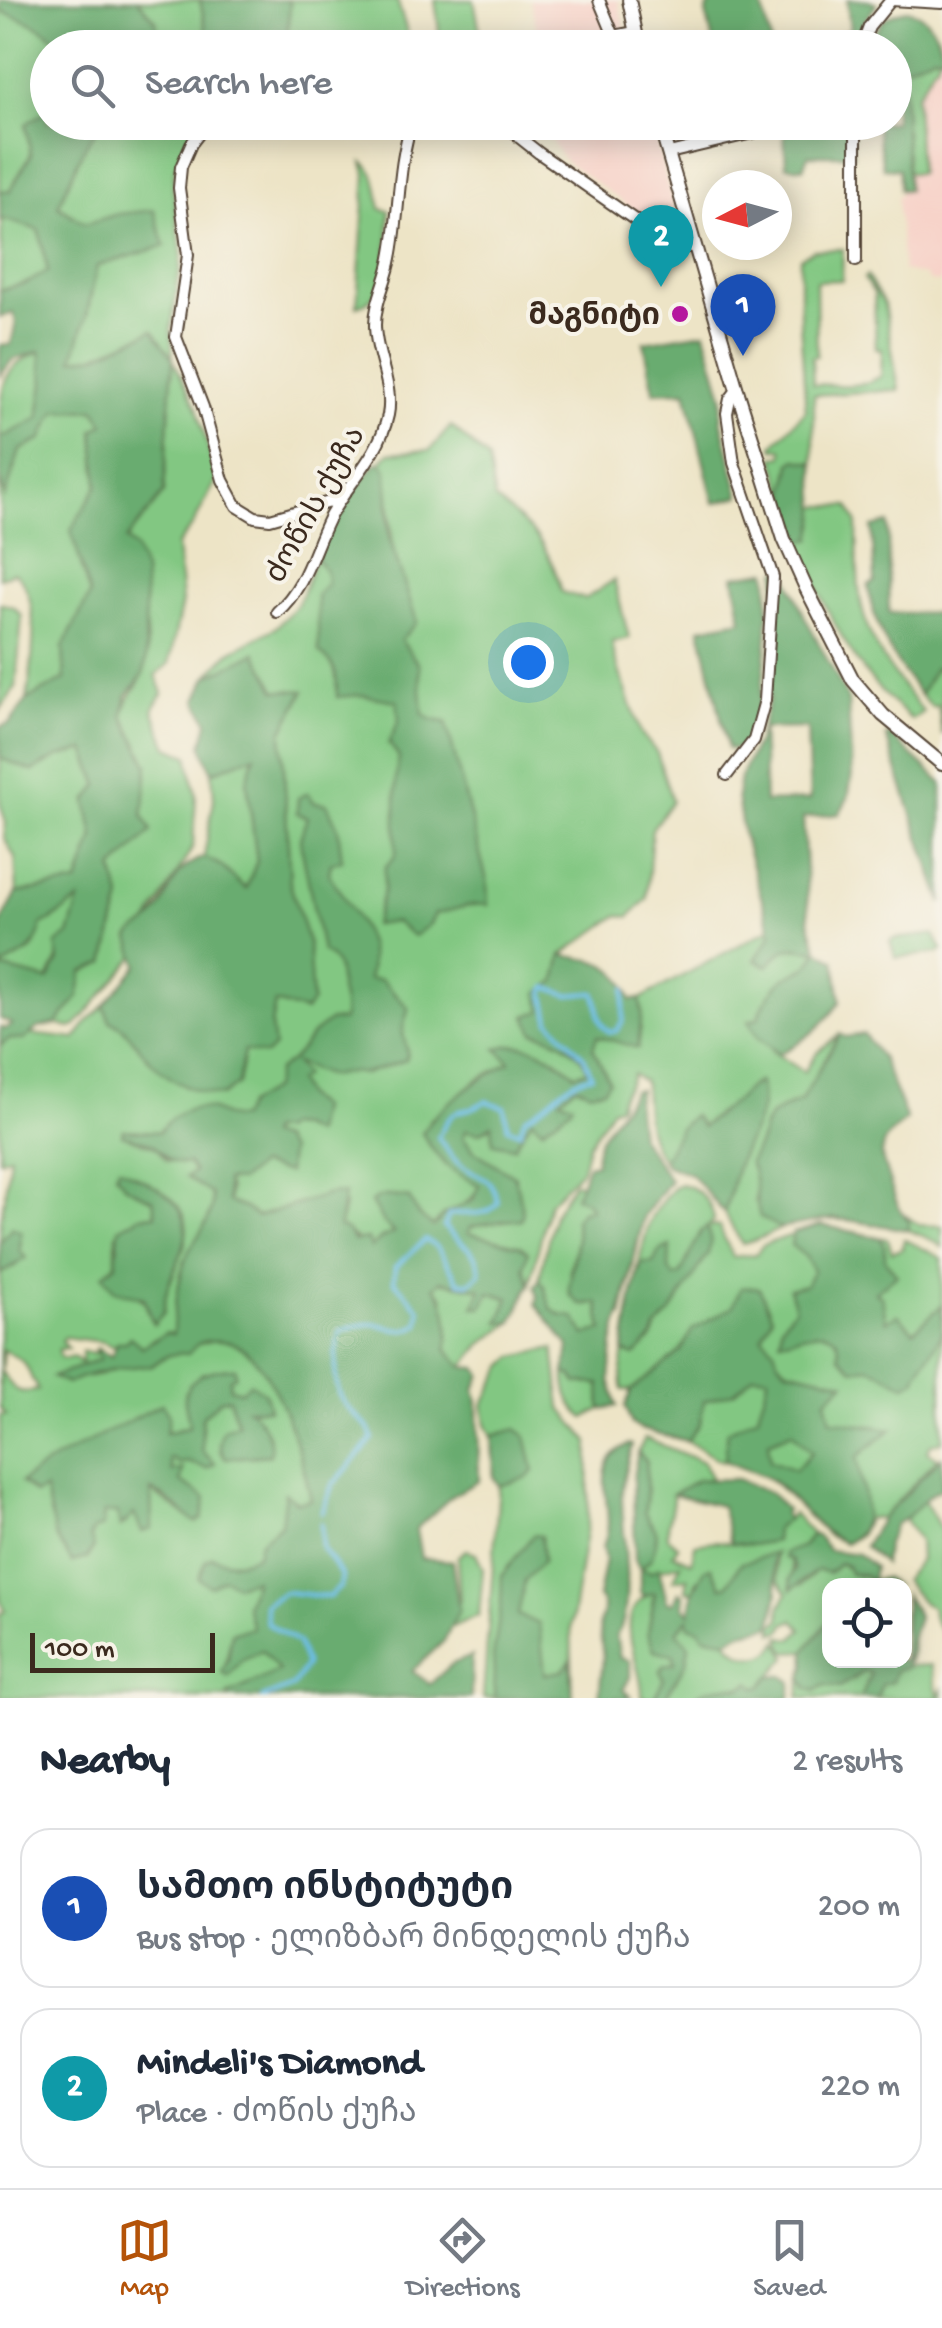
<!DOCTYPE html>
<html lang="en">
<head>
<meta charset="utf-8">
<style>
	:root { --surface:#fff; --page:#f6f6f7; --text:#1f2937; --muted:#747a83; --line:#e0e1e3; --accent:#b45309 }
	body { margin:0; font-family:"Gochi Hand","Noto Sans Georgian",sans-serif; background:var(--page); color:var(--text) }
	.controls { position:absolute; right:30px; bottom:30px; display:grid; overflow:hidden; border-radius:20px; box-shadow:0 5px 25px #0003 }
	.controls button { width:90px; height:90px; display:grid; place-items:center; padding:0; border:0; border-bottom:2px solid var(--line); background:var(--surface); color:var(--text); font:50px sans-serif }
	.compass { position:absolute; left:702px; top:170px; width:90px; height:90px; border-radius:50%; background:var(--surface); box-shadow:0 5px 25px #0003; rotate:264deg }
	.scale { position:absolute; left:30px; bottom:25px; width:185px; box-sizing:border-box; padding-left:10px; border:5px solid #3b2a1e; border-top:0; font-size:28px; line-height:35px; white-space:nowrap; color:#3b2a1e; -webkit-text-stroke:8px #f7f3e8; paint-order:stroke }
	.you { position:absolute; left:528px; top:662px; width:35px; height:35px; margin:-25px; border:8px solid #fff; border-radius:50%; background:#1a73e8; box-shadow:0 0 0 15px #1a73e833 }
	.badge { display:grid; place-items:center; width:65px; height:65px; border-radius:50%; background:var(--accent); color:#fff; font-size:32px; font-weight:700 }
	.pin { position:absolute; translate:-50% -82px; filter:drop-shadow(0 2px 5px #0008) }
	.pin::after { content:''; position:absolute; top:52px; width:35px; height:30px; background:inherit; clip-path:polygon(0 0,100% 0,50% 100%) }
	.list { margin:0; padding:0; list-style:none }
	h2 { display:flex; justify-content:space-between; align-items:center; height:130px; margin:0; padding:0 40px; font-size:42px }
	h2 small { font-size:32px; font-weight:400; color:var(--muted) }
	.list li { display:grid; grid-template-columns:65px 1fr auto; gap:30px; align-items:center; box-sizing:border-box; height:160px; margin:0 20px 20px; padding:0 20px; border:2px solid var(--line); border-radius:30px }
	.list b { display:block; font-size:38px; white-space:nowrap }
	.list p { margin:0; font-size:32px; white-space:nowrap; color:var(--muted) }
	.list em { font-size:32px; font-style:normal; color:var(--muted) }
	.icon { flex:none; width:55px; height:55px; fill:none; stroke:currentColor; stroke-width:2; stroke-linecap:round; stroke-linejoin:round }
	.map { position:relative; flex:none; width:942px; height:1698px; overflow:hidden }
	.search { position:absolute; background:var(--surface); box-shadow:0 5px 25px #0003; left:30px; right:30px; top:30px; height:110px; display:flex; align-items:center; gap:25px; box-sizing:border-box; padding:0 35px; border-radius:55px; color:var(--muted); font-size:38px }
	.sheet { height:490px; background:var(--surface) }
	nav { display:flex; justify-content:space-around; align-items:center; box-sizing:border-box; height:140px; border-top:2px solid var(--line); background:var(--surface); font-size:28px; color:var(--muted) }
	nav a { display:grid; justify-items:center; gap:5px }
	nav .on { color:var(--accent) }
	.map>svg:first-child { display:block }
</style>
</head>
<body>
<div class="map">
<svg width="942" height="1698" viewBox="0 0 942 1698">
	<rect width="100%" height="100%" fill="#f7f3e8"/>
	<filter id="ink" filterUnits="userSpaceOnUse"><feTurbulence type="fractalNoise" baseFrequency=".01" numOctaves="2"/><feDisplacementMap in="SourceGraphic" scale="20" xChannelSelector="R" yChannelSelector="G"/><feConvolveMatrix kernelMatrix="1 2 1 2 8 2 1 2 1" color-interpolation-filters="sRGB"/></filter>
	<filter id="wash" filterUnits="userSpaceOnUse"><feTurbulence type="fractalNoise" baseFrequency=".0048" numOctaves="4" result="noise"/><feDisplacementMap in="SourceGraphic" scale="40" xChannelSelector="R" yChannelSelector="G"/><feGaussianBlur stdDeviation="2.25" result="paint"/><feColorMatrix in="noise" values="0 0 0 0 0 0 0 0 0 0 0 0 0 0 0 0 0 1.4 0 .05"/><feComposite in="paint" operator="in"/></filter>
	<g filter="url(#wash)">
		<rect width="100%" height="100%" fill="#ede4c6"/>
		<g fill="#f7d1c7">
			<polygon points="530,0 618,0 630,47 531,47 530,40 539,38"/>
			<polygon points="942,55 942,282 928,281 927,276 903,271 897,196 900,196 900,190 908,190 907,173 919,173 916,96"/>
			<polygon points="545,123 651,123 680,230 666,233 564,160 550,138"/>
		</g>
		<g fill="#82c782" stroke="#5e7850" stroke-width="2.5" fill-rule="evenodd">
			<polygon points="138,0 200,0 207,35 218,47 157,47 156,21"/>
			<polygon points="287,0 397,0 412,47 385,47 383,39 355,43 355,47 285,48 290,5"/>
			<polygon points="435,0 474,0 483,47 448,47 440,39"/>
			<path d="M0 11C23 19 48 27 62 47L48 48 47 111 26 124 31 155 9 191H0Z"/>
			<polygon points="934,54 941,55 916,96 919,173 907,173 902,68"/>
			<path d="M100 123H199L175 167 173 188 182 256 171 329 173 359 197 408 217 479 193 525 177 545 182 602 169 664 156 675 163 693 153 710 168 747 188 755 196 794 193 847 148 923 130 938 136 955 76 1026 70 1028 56 1024 78 998 83 971 105 962 121 898 113 869 127 853 143 815 148 765 123 715C128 693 137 690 143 673 156 640 133 575 125 541L164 492 173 360 153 330 95 356 72 360 87 314 97 266 165 245 118 214 85 224 58 205 83 150Z"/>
			<path d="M363 162C378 170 378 194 381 209L390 211C387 241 393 297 357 306L366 174Z"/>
			<polygon points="2,218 39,230 48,272 27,283 0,290"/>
			<path d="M843 249 842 280 816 281 817 356 812 357 813 384C836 385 861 389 881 376L882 349 876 348 874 293 864 278 867 276 884 304 899 390 814 395V463L797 459 791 463 786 492 801 540 817 515 815 506H849L857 522C858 558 855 600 870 633 882 662 904 688 923 712L912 720C899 708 884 696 873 682 823 622 794 532 774 457L783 456V449H774L773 445 806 410 800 321V258L813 250Z"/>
			<path d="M41 351 44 383 39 418 5 436H0C0 387 0 368 41 351Z"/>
			<path d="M96 409 104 424 94 430 98 485 88 505 81 567 90 595 63 647 65 679 27 700C32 666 43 595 14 572L0 578V479L5 495 20 450 41 440 56 411Z"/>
			<path d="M451 426 488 459 495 500C533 528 549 545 562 592L585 599 614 580 629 638 612 642 615 659 641 733 657 753 672 801 652 829 647 899 629 917 619 915 562 955 556 981 534 1032C556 1038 580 1048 588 1071L575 1075 556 1059 498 1049 511 1062 477 1080 429 1121 480 1184C469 1209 451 1208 433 1227L418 1215 409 1198C394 1197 385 1192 372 1202L395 1233 371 1249C358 1243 350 1232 339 1227L344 1205 307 1201 256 1217 245 1208 228 1202 229 1188 225 1180C263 1172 257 1163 270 1130L281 1131 286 1126 299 1127 319 1108 305 1097 297 1081 273 1089 240 1118 232 1119 202 1109 185 1111 159 1132 123 1130 122 1135 156 1147 167 1161 188 1162 194 1173 187 1177 211 1194C218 1224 185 1248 180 1277 177 1296 175 1315 174 1334L153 1339 142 1347 118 1342 113 1347 103 1342 64 1337 61 1341 68 1349H59V1356L64 1359 74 1357 81 1363 82 1351 93 1354 96 1348 100 1350 97 1352 100 1359 53 1377 94 1376 130 1365 152 1366C163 1356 179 1351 193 1346 204 1342 219 1338 231 1341 275 1352 303 1462 312 1501L260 1542 257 1555C242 1564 229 1564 213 1557L224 1578H255L246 1605 252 1629 232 1632 226 1662 228 1676 242 1660 263 1650 280 1672 229 1694 228 1698H0V1614L5 1611 0 1600V1415H6L0 1407V1274L16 1266 21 1245 12 1228 0 1242C0 1209 7 1188 10 1155L0 1160V1046L9 1039H24L30 1034 76 1039 87 1022 104 1006 110 1021 121 1025 148 1059 238 1083 244 1050 273 1047 271 1025 275 1003 305 1011 308 942 290 884 282 732 304 692 276 690 256 653 207 677 230 652 275 628 298 604 316 557 326 572 327 584 317 595 319 611 395 558C388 531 393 482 381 462L389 453 430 450ZM127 1172C141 1184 160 1189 174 1201 208 1232 162 1277 164 1312L153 1323C146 1307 145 1293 125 1294L108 1270 116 1264V1234L141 1216H156L153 1200 140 1194ZM3 1350C35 1366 22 1365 38 1390 17 1396 12 1388 1 1371ZM202 1373 230 1378 229 1388 241 1391 266 1409 247 1408 266 1430 270 1455 226 1458 220 1451 239 1424 228 1397 220 1399 202 1417V1451L214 1463 207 1468 171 1457 169 1467 173 1472 182 1470 181 1482 196 1522 151 1491 124 1525 117 1512 103 1513 90 1537 94 1547 88 1558 73 1562 154 1429 175 1432 179 1428 190 1427 186 1394Z"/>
			<polygon points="0,603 14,607 22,616 16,687 0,710"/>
			<polygon points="935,668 942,671 942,735 938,705 932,707 920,695"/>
			<polygon points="85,750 99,786 87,801 94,837 78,884 17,893 15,858 4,837 6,823 0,803 0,758 33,771 58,757"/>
			<polygon points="255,754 247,782 257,861 245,891 220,865 204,857 214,799 212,772"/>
			<path d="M80 900 69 936 48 980 0 968 33 949 41 925C56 920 65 909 80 900Z"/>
			<path d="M769 929 772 935 756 960 767 966C787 945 788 945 818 950L805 971 784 978 772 1051 804 1072 817 1052 840 1034 801 1101C749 1120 774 1124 749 1162L757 1180 755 1201 886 1137 880 1151 882 1169 899 1211 919 1225 942 1226V1247C909 1222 838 1216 800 1222 779 1226 762 1241 742 1244L724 1213C729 1195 733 1176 740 1158 750 1133 768 1111 759 1082 742 1088 746 1093 735 1103 723 1112 712 1116 702 1128L693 1116 663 1160C644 1138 646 1109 644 1082L633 1074C630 1085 619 1095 619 1106L612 1108 588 1145 582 1169 549 1203 530 1284 524 1267 527 1252 520 1246 468 1233 469 1228C486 1222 503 1221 521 1219L515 1177 474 1151 463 1137 466 1129 486 1130 493 1124 532 1119 575 1085 609 1081 593 1048 597 1035 638 1048 642 1013 640 999Z"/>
			<polygon points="934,934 942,950 939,953 895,958 890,941 893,939"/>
			<polygon points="650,1151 670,1180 644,1215 622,1316 613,1305 575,1219 577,1239 570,1271 585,1305 598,1303 603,1330 585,1335 581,1327 551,1309 544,1286 539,1280 554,1214 574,1182 580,1183"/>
			<path d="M681 1184C699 1188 712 1202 714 1220L708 1227 719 1226 733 1257 756 1254 763 1245 821 1225 888 1239 892 1252 902 1249 904 1239 942 1258V1442L931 1444 927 1451 938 1458 881 1519 868 1518 859 1536 845 1543 828 1536 776 1484 755 1470 717 1459 687 1441 640 1429 632 1424 625 1407 632 1390H623C616 1369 641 1242 651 1218 657 1206 666 1196 675 1186Z"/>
			<polygon points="440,1281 482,1289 474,1306 489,1292 510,1299 500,1322 511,1323 482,1344 463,1367 446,1348 443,1297 434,1287"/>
			<polygon points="554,1348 561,1408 589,1442 588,1520 571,1625 573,1698 483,1698 499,1486 494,1478 492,1436 486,1424 483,1405 503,1367 514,1357"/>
			<path d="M565 1373 572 1375 577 1383 600 1384 601 1409 585 1418C570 1408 564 1390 565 1373Z"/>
			<path d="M645 1438 703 1462 712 1479 697 1480 673 1494C674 1509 666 1521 668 1537L678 1546 673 1554 692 1562 695 1544 715 1541 751 1545 774 1541 776 1529 793 1513 812 1534 791 1560 793 1575 801 1585 817 1570H833L840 1563 857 1576 865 1575 873 1585 830 1586V1620L805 1651 787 1652 782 1646 781 1637 792 1639 802 1629 794 1620 785 1624 782 1631 774 1633 773 1626 780 1619V1608L787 1593 778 1580 775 1554 741 1563 727 1585 721 1586 711 1567 696 1582 693 1592 686 1591 688 1578 673 1580 681 1564 651 1572 640 1568 647 1519 644 1512C649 1497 645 1479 647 1462L638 1452Z"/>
			<polygon points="924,1500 942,1531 942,1632 934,1620 932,1608 923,1603 904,1580 920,1559 919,1541 905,1520"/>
			<polygon points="466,1550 476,1553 483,1569 479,1615 452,1627 450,1621 460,1600 457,1557"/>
			<path d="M655 1592 648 1633 654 1650 674 1654 675 1663 654 1698H642C645 1667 605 1609 655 1592Z"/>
			<polygon points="913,1607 918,1618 911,1630 912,1651 907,1666 931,1665 938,1695 942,1689 942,1698 876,1698 872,1676 861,1698 799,1698 802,1677 807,1688 854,1679 864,1671 904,1660 905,1610"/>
			<path d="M690 1615 704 1636 727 1640C739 1660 767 1663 778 1642L787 1657 762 1686C739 1689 718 1683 697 1694L696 1698H665L676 1680 689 1646 677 1631Z"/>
		</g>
		<g fill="#69ac70" stroke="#526b47" stroke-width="2.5" fill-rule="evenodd">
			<path d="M0 0H138L156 21 157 47H62C48 27 23 19 0 11Z"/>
			<polygon points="200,0 287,0 290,4 286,47 218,47 207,35"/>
			<polygon points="761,0 772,47 714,47 706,13 711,1"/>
			<polygon points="847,0 868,0 877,4 865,20 854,47 842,47 841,44 845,42 843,32 850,30"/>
			<path d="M907 10C927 13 942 36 942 55L934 54 902 68 908 190H900L899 169 883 168 876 123 894 122V48L868 47C876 25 883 14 907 10Z"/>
			<path d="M47 111 48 122 100 123 83 150 58 206 85 224 118 214 154 210 165 246 97 266 87 314 73 359 95 356 153 330 173 359 164 492 126 540 135 548 144 571 146 659 143 675 127 695 123 715 148 765 143 815 152 831 113 869 121 898 105 963 83 972 78 998 56 1024 38 1028 24 1039H9L0 1046V1027L6 1029 12 1024 0 1019V925L17 893 78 883 94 837 87 801 99 785 85 750 58 757 32 771 0 758V727L10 723 27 700 65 679 63 647 90 595 71 530 98 485 94 430 104 424 95 409 56 411 41 440 20 450 5 497 0 479V436H5L39 418 44 383 40 351 12 360 0 376V345L11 344 16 322 13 313 0 317V290L27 283 48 271 39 230 3 219 0 221V191H10L31 155 26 124ZM79 901 69 935 56 945 59 960 48 980 1 968C18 956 41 950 41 925 56 920 64 909 79 901Z"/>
			<polygon points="825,123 853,123 853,155 808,155 803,168 786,166 784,134"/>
			<polygon points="705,332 723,396 721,419 740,496 714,503 686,391 654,392 644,342"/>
			<polygon points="797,459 814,463 817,515 812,539 801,541 786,492 791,463"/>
			<path d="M381 462 387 471 389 537 417 622 401 640 419 665 423 714 433 720 446 722 487 881 488 905C469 902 454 911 435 914L430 924 414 936 395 922 374 925 384 889 385 867 396 855V777L399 757 389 743 399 720 397 701 361 695 337 697C337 675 337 665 319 652L317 595 327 584 326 572 316 557C329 520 352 492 376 463Z"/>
			<path d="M888 523 889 613H935L942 623V671L935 668 920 695C893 660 874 629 868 586L875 582 872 527Z"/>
			<path d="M784 568 805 617 848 699 852 775 848 798 839 814 803 818 809 920 818 950 835 960 841 1001C824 1025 806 1040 779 1054L758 1038 748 1021 758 1018C762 1005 775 984 787 977 802 968 810 970 817 951 789 948 788 942 768 966L755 960 772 934 743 835 737 796 740 777 758 740 769 700 777 571ZM807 728 810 800 765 802 762 729Z"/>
			<path d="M767 571C772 597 764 722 748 741 742 749 737 750 728 749L700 628 742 620 734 576Z"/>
			<path d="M256 653 276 690 304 691 282 732 290 884 308 942 312 1002 305 1011 275 1003 271 1025 274 1047 266 1055 244 1051 238 1084 222 1096C190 1092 167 1080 145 1055 134 1042 127 1027 110 1021L104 1006 138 965 130 938C136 928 140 930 148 923 173 902 166 870 204 857L220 865 246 889 257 861 247 781 255 755 212 772 202 746 208 722 197 700 207 677Z"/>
			<polygon points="890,735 942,783 942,903 887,740 886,736"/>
			<path d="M308 793 314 802 327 804 338 828 342 860 331 863 329 874C346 904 381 941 368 979L381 980 408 1007C408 1016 403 1021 403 1029 402 1041 410 1047 406 1060L364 1074 351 1072 329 1076 295 1063 304 1076 297 1081 305 1097 319 1108 314 1134 299 1127 287 1126 281 1131 270 1130 268 1136 281 1140 289 1151 287 1173 259 1165 240 1181 226 1180 228 1202 245 1208 257 1217 329 1194 344 1193 339 1227 347 1230 354 1241 368 1239 371 1248 381 1238 394 1233 382 1221 371 1202C385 1192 393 1197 409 1198L418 1215 433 1226 445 1214 473 1200 479 1185C448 1170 440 1163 422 1133 441 1102 479 1080 510 1062L497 1049C525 1036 553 1057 575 1074L588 1071C580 1048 556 1038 534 1032L526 1016 542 1011 538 993 556 981 562 955C598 961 619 961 631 1000L640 999 642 1013 638 1048 597 1036 593 1048 609 1081 604 1089 590 1092 575 1086 560 1099 573 1103 570 1109 542 1129 532 1119 514 1147 493 1143 492 1125 479 1133 466 1130 463 1137 474 1151 515 1177 523 1212 521 1219C504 1221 486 1222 470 1228L468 1233 520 1246 528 1252 524 1267 530 1284C521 1298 521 1310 511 1323L499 1322 509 1298 490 1292 482 1307H474L481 1289 441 1281 434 1287C447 1300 452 1330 446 1349L463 1367 477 1368 482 1375 475 1389 478 1401 479 1481 453 1495 416 1529 421 1558 452 1561 459 1610 444 1641 412 1671 430 1684 452 1664 472 1656 471 1698H228V1694L279 1671 262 1650 242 1660 228 1676 222 1672 228 1659 232 1632 252 1628 246 1605 255 1579 236 1585 224 1578 211 1586 198 1578 206 1560 213 1557C229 1564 242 1564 257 1555L260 1542 281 1524 285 1493 297 1502 311 1500C303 1460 272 1341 221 1341 215 1340 204 1340 198 1344 194 1346 192 1351 188 1354 173 1352 163 1356 152 1366 131 1365 84 1373 68 1384L52 1377 100 1359 97 1351 100 1350 111 1356 118 1342H125L130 1337 142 1347 166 1333 173 1334C173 1315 180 1270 188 1253 197 1233 216 1219 211 1194L186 1177 194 1172 188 1163C168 1166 168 1156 154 1146 145 1140 132 1138 122 1135L123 1130 159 1132C170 1116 189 1105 209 1109 221 1112 226 1120 240 1118L248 1104 273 1089 277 1071 292 1060 313 1034 329 1021 343 1020C345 1009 343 1006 341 995 337 977 343 963 322 951L300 839 307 817 297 813 298 798Z"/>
			<path d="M840 1034 845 1037 864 1034 882 1059 907 1120C873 1144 880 1151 891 1186 896 1201 898 1210 909 1221L908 1230 835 1218 780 1228 760 1217C754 1198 758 1181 749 1162 775 1124 749 1121 801 1101Z"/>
			<path d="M759 1082C768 1110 751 1133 740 1158 733 1176 730 1195 724 1213L691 1174 666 1165 663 1160 680 1128 693 1115 702 1127C712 1117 720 1112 731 1104 742 1097 745 1088 759 1082Z"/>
			<path d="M633 1090H639L636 1101 640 1137 670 1180 644 1215 631 1268 613 1345 610 1380 617 1406 601 1409 600 1384 577 1383 572 1375 565 1373 569 1346 536 1304 538 1297 535 1287 539 1280 544 1286 551 1309 560 1315 574 1317 585 1335 603 1330 598 1303 580 1304 571 1296 569 1288 577 1239 575 1219 581 1211 591 1209 585 1200 575 1197 588 1165 596 1163C592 1134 622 1115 633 1090Z"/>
			<path d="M119 1167C161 1190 203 1204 179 1259 172 1275 163 1294 164 1312L154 1324 144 1298 114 1290 103 1275 116 1264 119 1228 141 1216 156 1215 153 1200 125 1186 116 1174Z"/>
			<path d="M821 1225 880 1238 885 1247V1260L897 1275 875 1292 882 1297 886 1321 898 1315 914 1331 942 1305C942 1313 942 1322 942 1330 938 1349 921 1361 915 1380L906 1385 869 1367 853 1369 839 1356C843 1316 796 1339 780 1340L781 1325 795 1308 789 1289 806 1285 813 1271 806 1257 791 1245 793 1233Z"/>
			<polygon points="12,1227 21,1232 20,1251 26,1258 0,1274 0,1242"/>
			<path d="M707 1227 711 1242 708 1254 670 1314 657 1327 652 1339 634 1356 623 1352C629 1324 631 1288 642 1263H653L659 1251 670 1246 669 1269 674 1277 680 1275 701 1231Z"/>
			<path d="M754 1287 759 1288 772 1316 762 1336 774 1348 778 1361 787 1369 845 1382 826 1400 831 1420 892 1429 857 1457C860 1489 880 1525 845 1543 815 1530 800 1505 777 1484 761 1471 741 1471 725 1460L727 1431 758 1416C760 1401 768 1391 768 1376L754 1375 734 1392 704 1401 700 1423 687 1441 640 1429 632 1424 625 1407 632 1390 681 1351 692 1330 732 1307 741 1288ZM792 1432 812 1452 795 1470 770 1461 768 1442Z"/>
			<path d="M235 1368 236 1376 230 1378V1388L241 1391 250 1383 265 1393 269 1409H248C262 1418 273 1438 270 1455L226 1458C218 1448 218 1440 224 1429L238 1424 229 1398 220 1400 202 1417V1451L215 1464 207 1468 187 1462 177 1464 175 1459 170 1458 172 1472 183 1469 181 1482 206 1498 202 1519 195 1522 163 1496 151 1491 152 1529 142 1532 134 1514 120 1527 117 1513H104L103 1527 93 1530 90 1536 94 1547 87 1558 72 1562 55 1536 45 1490 35 1494 21 1482 46 1464 162 1404 169 1415 166 1433 189 1427C189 1418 186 1410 185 1402 183 1375 215 1368 235 1368Z"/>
			<polygon points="516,1429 526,1436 534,1471 528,1477 499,1486 494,1478 492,1436"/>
			<path d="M630 1444 632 1445C628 1460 623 1476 622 1492 621 1523 636 1616 616 1635L620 1658 630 1661V1677L623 1689 632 1698H599L603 1657 599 1624 603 1614V1604L598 1597 605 1559 602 1547C622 1513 581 1464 630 1444Z"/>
			<path d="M638 1452 647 1462C645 1479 649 1497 644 1512L657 1533 652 1558 641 1568 651 1572 659 1568 667 1601 673 1603 679 1592 684 1596 683 1605 690 1614 693 1592 705 1569 711 1567 721 1586 727 1585 741 1563 776 1553 773 1560 778 1594 771 1626 742 1632 727 1640 704 1636 699 1629 689 1626 688 1619 677 1631 689 1646 686 1663 665 1698H654L664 1679 660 1671 664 1665 675 1663 674 1655 654 1650 648 1633 655 1593 643 1596 640 1593V1569L635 1560 633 1477Z"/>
			<path d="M942 1457V1489C922 1495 915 1517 895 1524L886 1546 884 1564 864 1546 881 1519Z"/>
			<polygon points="737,1479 771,1493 786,1510 784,1514 788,1519 776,1529 775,1541 751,1545 731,1543 721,1506 673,1494 697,1480"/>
			<polygon points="812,1534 819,1537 828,1550 858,1554 874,1567 872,1580 884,1578 895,1585 873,1585 866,1575 850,1574 847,1566 840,1563 829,1573 817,1570 791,1590 790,1579 795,1569 791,1560 784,1558 784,1553 803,1546"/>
			<polygon points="533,1535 541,1536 543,1561 525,1580 518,1615 539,1624 545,1674 562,1671 570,1661 573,1698 495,1698 493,1657 501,1605 502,1575"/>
			<path d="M905 1595 918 1618C914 1628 906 1656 907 1667L896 1670 892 1682 882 1684 877 1698H861L871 1673 864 1671 840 1687 825 1685 815 1691 807 1688 802 1677 806 1665 805 1651 829 1620 830 1660H904Z"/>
			<path d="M770 1676H784L792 1682 790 1698H696L697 1694C711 1687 726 1685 741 1688L751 1682 755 1687 762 1686Z"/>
		</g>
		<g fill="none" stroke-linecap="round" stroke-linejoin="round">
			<g stroke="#6dbfe9" stroke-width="4">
				<path d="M322 1513 332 1486 373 1439C368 1426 365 1424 355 1415 329 1392 335 1362 339 1332 350 1328 360 1323 372 1324 392 1325 400 1337 419 1324L420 1309 394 1281 395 1267 425 1240 437 1247 459 1282 469 1283 480 1274C481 1251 458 1243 444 1227L449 1215C467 1210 487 1220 498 1202 490 1171 479 1180 459 1164 450 1156 444 1146 438 1137 456 1099 459 1119 486 1101L504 1107 508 1128 520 1132 525 1117C552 1106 562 1080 592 1076L584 1057 550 1021 544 992 547 987 568 995 594 993C602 1007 594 1022 610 1032L616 1031 623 1021 625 989"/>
				<polyline points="263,1698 293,1686 306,1665 298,1643 267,1623 265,1604 285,1592 329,1597 340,1587 342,1576 322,1548 321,1523"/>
			</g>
		</g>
	</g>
	<g filter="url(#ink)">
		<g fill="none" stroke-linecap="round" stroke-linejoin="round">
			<g stroke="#564637" stroke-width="14">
				<g id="minor">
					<polyline points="599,0 614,36 635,32"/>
					<polyline points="891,0 942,3"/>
					<polyline points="861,48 869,27 891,0"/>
					<polyline points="208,122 191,144 181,167 179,188 188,255 176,337 203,407 223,480 237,506 255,517 270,519 340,499"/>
					<polyline points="507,122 520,138 539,153 655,234 677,248 695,246"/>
					<polyline points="856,122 856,261"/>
					<polyline points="669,153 798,122"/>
					<path d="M277 612C306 586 312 553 328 520 347 483 379 457 388 415 394 385 375 355 375 325 375 301 387 281 391 258 400 214 397 166 412 122"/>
					<polyline points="727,775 754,740 765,700 773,577 734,463 727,413 730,399 737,390"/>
				</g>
			</g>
			<g stroke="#564637" stroke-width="16">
				<g id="tertiary">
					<polyline points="629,0 639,48"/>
					<polyline points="659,122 737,390 784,539 806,588 853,680 883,715 942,764"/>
				</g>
			</g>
			<use href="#minor" stroke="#fff" stroke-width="10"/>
			<use href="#tertiary" stroke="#fff" stroke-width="12"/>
		</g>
	</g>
	<circle fill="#b5179e" stroke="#f7f3e8" stroke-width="4" cx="680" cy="314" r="10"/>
	<g text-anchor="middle" stroke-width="8" stroke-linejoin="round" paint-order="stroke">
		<g font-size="30" font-weight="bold" fill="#3b2a1e" stroke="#f7f3e8" text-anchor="end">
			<text x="660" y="324">მაგნიტი</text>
		</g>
		<g font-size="30" fill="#3b2a1e" stroke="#f7f3e8">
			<text transform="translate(314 504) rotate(-61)" y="10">ძოწის ქუჩა</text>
		</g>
	</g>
</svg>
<div class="controls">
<button><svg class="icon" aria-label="locate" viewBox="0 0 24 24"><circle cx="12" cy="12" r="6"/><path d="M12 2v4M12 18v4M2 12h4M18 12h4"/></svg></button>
</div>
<svg class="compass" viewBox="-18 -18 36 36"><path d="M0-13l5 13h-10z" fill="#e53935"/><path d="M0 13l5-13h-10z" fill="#747a83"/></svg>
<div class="scale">100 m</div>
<div class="you"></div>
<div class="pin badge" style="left:743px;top:356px;background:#1a4fb4">1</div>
<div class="pin badge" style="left:661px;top:287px;background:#0f9aa8">2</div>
<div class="search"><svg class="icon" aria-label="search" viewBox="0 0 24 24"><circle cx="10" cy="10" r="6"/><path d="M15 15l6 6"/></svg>Search here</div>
</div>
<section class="sheet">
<h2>Nearby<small>2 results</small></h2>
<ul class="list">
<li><span class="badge" style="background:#1a4fb4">1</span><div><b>სამთო ინსტიტუტი</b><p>Bus stop · ელიზბარ მინდელის ქუჩა</p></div><em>200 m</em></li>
<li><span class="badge" style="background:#0f9aa8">2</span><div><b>Mindeli's Diamond</b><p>Place · ძოწის ქუჩა</p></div><em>220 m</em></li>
</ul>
</section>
<nav>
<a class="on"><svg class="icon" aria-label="map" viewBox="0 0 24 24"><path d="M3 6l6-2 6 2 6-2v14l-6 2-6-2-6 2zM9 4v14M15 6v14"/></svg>Map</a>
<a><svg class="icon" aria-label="directions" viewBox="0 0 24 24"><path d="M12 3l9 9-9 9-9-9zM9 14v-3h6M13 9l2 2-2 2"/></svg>Directions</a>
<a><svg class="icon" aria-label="saved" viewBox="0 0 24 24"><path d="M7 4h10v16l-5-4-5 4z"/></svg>Saved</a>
</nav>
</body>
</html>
